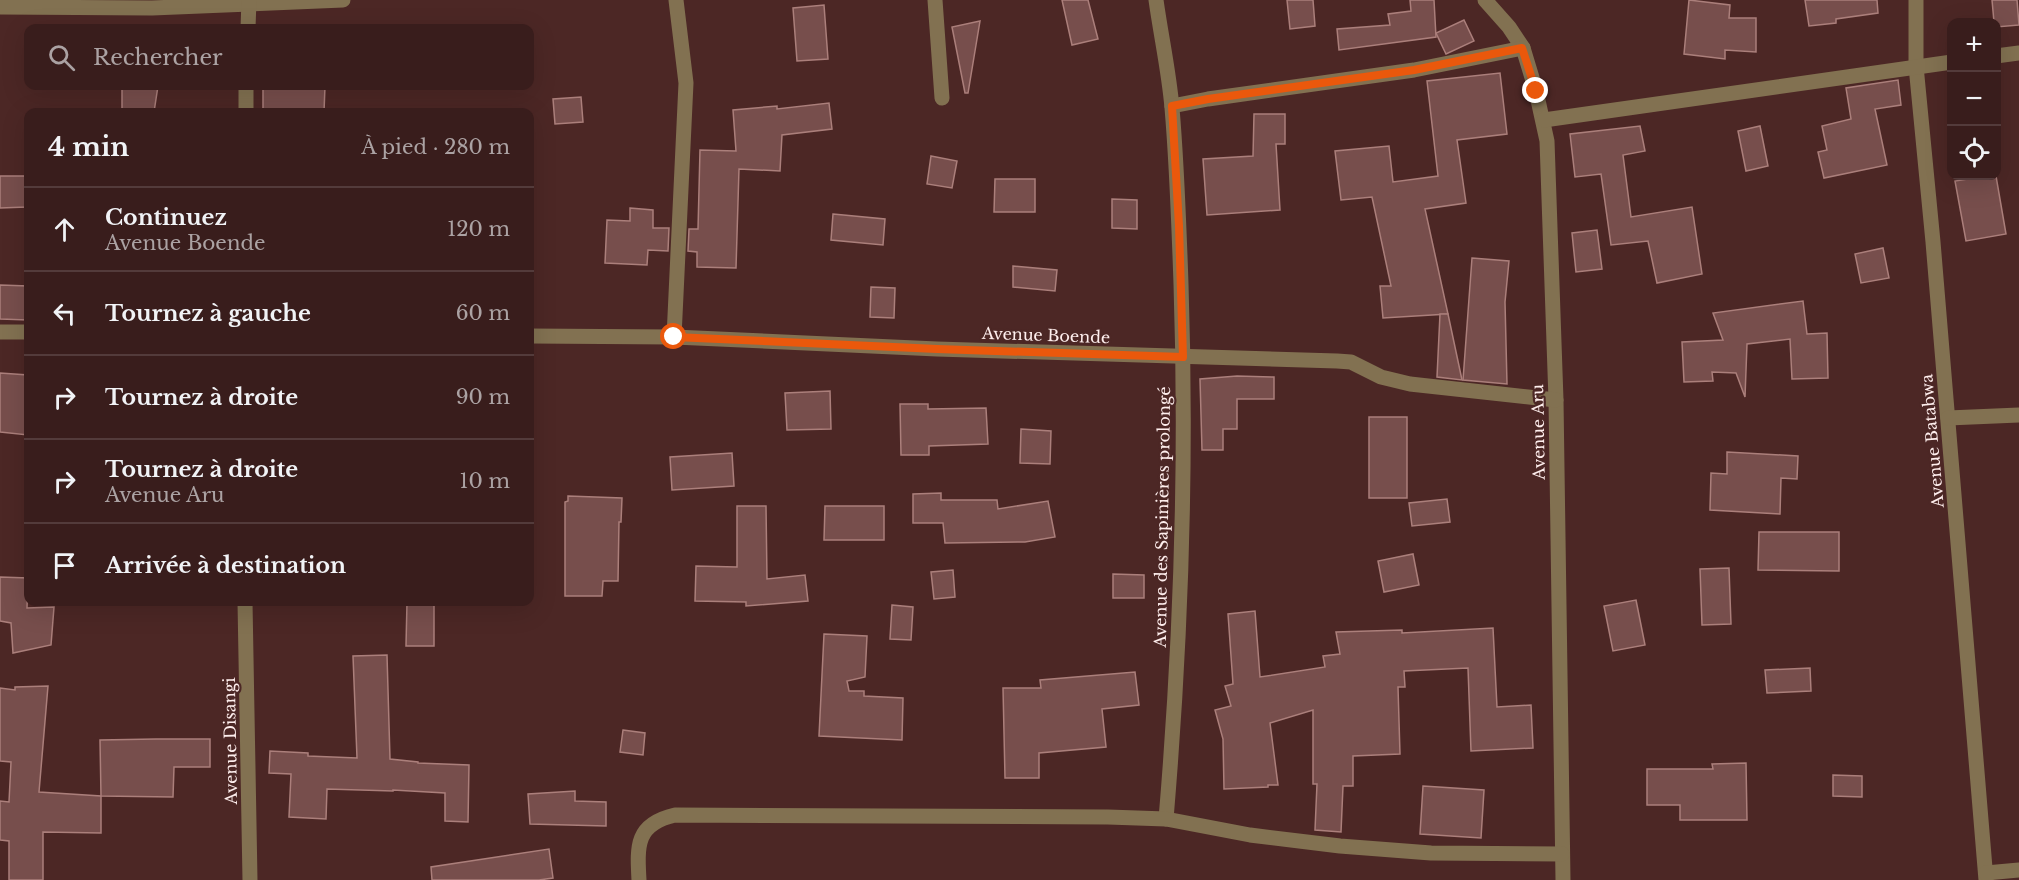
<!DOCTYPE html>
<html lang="fr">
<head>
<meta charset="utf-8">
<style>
	:root { --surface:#391d1c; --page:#442a29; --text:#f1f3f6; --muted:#aba2a3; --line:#533b3b }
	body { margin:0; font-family:"Libre Baskerville",serif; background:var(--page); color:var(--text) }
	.controls { position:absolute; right:18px; top:18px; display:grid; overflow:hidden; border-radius:12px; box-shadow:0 6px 24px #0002 }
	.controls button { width:54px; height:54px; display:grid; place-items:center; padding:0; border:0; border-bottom:2px solid var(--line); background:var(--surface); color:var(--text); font:30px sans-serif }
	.stop { position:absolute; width:18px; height:18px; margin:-14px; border:4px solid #ea580c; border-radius:50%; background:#fff }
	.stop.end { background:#ea580c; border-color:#fff; box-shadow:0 2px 6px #0008 }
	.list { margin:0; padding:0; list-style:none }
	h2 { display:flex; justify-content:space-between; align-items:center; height:78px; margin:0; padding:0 24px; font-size:26px }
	h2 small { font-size:20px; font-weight:400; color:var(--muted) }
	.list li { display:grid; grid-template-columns:39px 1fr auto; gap:18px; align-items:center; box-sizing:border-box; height:84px; padding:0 24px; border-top:2px solid var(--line) }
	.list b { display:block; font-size:22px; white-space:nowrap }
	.list p { margin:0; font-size:20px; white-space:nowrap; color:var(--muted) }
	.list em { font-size:20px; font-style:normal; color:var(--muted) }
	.icon { flex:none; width:33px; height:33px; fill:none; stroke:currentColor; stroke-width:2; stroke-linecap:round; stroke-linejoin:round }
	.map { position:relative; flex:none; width:2019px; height:880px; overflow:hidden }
	.search { position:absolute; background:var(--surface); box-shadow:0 6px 24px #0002; left:24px; top:24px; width:510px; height:66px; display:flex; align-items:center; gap:15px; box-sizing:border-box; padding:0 21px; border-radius:12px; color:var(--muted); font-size:22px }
	.panel { position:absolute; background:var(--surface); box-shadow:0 6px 24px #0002; left:24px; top:108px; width:510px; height:498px; border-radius:12px }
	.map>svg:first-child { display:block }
</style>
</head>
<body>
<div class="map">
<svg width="2019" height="880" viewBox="0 0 2019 880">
	<rect width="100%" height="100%" fill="#4c2725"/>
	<g fill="#774e4c" stroke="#ab7f7b" stroke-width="1.5">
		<polygon points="1062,0 1088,0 1098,39 1072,45"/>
		<polygon points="1287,0 1313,0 1315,26 1290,29"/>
		<polygon points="1410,0 1434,0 1436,37 1339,50 1337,29 1390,25 1388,14 1411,11"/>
		<polygon points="1689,0 1730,5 1729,18 1756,18 1756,52 1725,50 1725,59 1684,54"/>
		<polygon points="1805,0 1877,0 1878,13 1836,19 1836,23 1809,26"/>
		<polygon points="1992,0 2017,0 2019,25 1996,27 1996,22 1994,22"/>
		<polygon points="824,5 828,59 797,61 793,8"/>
		<polygon points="1464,20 1474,41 1446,54 1436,33"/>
		<polygon points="980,21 968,93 965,93 952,27"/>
		<polygon points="1500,73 1507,134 1457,140 1466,203 1425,209 1448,314 1383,318 1380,286 1391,286 1372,197 1341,200 1335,151 1389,146 1393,182 1438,176 1427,81"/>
		<polygon points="1898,80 1901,105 1875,109 1887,165 1824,178 1818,152 1827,150 1822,126 1851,119 1846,88"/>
		<polygon points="122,86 158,86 154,112 122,112"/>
		<polygon points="263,86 325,86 324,112 263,112"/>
		<polygon points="581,97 583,122 555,124 553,99"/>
		<polygon points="829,103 832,129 782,135 780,171 739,169 736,268 697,267 697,252 688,251 689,229 698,229 700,150 736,151 733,110 777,106 777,109"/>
		<polygon points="1254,114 1285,114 1285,144 1276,144 1280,210 1207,215 1203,159 1253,156"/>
		<polygon points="1640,126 1645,151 1623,155 1631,217 1692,207 1702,274 1657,283 1648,241 1611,245 1601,174 1575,177 1570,134"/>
		<polygon points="1760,126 1768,166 1746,171 1738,131"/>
		<polygon points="931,156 957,161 952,188 927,184"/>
		<polygon points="0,176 25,176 26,207 0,208"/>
		<polygon points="1987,176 1996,176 2006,234 1966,241 1955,181"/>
		<polygon points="995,179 1035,179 1035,212 994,212"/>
		<polygon points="1112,199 1137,200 1137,229 1112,228"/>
		<polygon points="630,208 653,210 653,228 669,228 668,251 648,250 647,265 605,263 607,220 630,221"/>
		<polygon points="833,214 885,219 883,245 831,240"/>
		<polygon points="1597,230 1602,269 1576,272 1572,233"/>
		<polygon points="1883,248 1889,278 1861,283 1855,254"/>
		<polygon points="1472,258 1509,261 1505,302 1507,384 1463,380"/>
		<polygon points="1013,266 1057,270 1055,291 1013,287"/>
		<polygon points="0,285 28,286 28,320 0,319"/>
		<polygon points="871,287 895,288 894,318 870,317"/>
		<polygon points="1803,301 1807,334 1827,333 1828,378 1792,379 1790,339 1747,344 1745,397 1736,373 1712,372 1713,381 1684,382 1682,342 1723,340 1713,313"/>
		<polygon points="1440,314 1448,314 1462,380 1437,377"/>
		<polygon points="0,373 28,375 28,435 0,432"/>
		<polygon points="1237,376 1274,377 1274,399 1237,399 1237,429 1223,429 1223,450 1202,450 1200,379"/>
		<polygon points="830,391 831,429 787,430 785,393"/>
		<polygon points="900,404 928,404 928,409 986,408 988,444 929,446 929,455 901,455"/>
		<rect x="1369" y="417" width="38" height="81"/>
		<polygon points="1021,429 1051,431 1050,464 1020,463"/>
		<polygon points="1727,452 1798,456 1797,479 1781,478 1780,514 1710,510 1711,473 1727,474"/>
		<polygon points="732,453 734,486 672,490 670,457"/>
		<polygon points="941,493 941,500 997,500 998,509 1048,501 1055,537 1025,542 945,543 943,523 913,523 913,494"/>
		<polygon points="568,496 622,498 621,522 619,522 618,581 603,581 602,596 565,596 565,502 568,501"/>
		<polygon points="1447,499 1450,522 1412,526 1409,503"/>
		<polygon points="737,506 766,506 767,579 805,575 808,601 746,606 746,602 695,601 696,566 737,567"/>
		<polygon points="825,506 884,506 884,540 824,540"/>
		<polygon points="1759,532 1839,532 1839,571 1758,570"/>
		<polygon points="1413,554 1419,585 1384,592 1378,561"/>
		<polygon points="1729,568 1731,624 1702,625 1700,569"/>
		<polygon points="953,570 955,597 934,599 931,572"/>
		<polygon points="1113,574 1144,575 1144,598 1113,598"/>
		<polygon points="0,577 28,578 27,608 54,607 51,645 13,653 11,623 0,621"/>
		<polygon points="1636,600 1645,645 1613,651 1604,606"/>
		<polygon points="407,602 434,602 434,646 406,646"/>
		<polygon points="892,605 913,607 911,640 890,639"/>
		<polygon points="1255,611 1260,677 1325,667 1323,656 1340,654 1336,632 1402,630 1402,633 1493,628 1497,707 1531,705 1533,748 1471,751 1468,668 1404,671 1405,687 1398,687 1400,754 1353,756 1353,786 1343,786 1341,832 1315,830 1317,784 1313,784 1313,710 1270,723 1278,785 1268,785 1268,787 1224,789 1223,739 1215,710 1231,706 1225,686 1233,684 1228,614"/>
		<polygon points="824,634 867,636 865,677 847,681 849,691 864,691 864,696 903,698 902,740 819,736"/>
		<polygon points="387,655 390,759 418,762 418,763 469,765 468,822 445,821 445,793 393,790 393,791 327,789 326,819 289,817 291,774 269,773 270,751 308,753 308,756 357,758 353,656"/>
		<polygon points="1810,668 1811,691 1767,693 1765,670"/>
		<polygon points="1135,672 1139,705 1102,709 1106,747 1039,753 1039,778 1005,778 1003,688 1041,688 1040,680"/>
		<polygon points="48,686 39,792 101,796 101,833 43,832 43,880 9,880 9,841 0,840 0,801 9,802 11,762 0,761 0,688 15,690 15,687"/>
		<polygon points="623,730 645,733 643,755 620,752"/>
		<polygon points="156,739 210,739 210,767 174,767 173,797 101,796 100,740"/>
		<polygon points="1746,763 1747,820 1680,820 1680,805 1647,805 1647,769 1713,769 1712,764"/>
		<polygon points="1833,775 1862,776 1862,797 1833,796"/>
		<polygon points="1423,786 1484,790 1481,838 1420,834"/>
		<polygon points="575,791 575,801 606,802 606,826 530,824 528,794"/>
		<polygon points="549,849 553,878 539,880 432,880 431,867"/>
	</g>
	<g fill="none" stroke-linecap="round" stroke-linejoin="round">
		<g stroke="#827151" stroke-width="15">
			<polyline points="935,0 942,98"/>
			<path d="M1156 0C1161 36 1169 72 1172 108 1177 166 1179 226 1181 284 1187 463 1181 641 1166 819"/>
			<polyline points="1485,0 1509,27 1523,48 1536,91 1547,141 1556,400 1563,880"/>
			<polyline points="1916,0 1916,66 1933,242 1986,880"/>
			<polyline points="0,7 152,8 343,0"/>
			<polyline points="248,28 249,0"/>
			<polyline points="1996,56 2019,53"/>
			<polyline points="1172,106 1208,99 1414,70 1523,48"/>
			<polyline points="246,112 246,86"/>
			<polyline points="1544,120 1952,62"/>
			<polyline points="0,332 28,332"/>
			<polyline points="530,336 674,337 937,349 1337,361 1351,362 1381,377 1410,384 1556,400"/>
			<polyline points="674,337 686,83 676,0"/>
			<polyline points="1948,418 2019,415"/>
			<polyline points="245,602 250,880"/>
			<polyline points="1986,873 2019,870"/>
			<path d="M639 880C637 845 636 824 675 815L1108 817 1166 819 1250 835 1340 846 1431 853 1562 854"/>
		</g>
	</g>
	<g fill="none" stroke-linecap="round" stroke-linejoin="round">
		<polyline stroke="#ea580c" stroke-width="8" points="674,337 937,349 1183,357 1179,226 1172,106 1208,99 1414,70 1522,48 1536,91"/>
	</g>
	<g text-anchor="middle" stroke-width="4.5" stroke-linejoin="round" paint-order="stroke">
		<g font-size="16" fill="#feeeed" stroke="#4c2725">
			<text transform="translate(1046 335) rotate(2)" y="6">Avenue Boende</text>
			<text transform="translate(1538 432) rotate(-91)" y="6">Avenue Aru</text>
			<text transform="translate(1932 441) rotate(-95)" y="6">Avenue Batabwa</text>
			<text transform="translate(1162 517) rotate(-89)" y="6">Avenue des Sapinières prolongé</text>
			<text transform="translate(230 741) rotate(-91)" y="6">Avenue Disangi</text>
		</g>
	</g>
</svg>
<div class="controls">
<button>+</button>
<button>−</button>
<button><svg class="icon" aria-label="locate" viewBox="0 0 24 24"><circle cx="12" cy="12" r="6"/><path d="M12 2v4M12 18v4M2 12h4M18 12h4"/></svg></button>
</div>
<div class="stop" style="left:674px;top:337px"></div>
<div class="stop end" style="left:1536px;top:91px"></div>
<div class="search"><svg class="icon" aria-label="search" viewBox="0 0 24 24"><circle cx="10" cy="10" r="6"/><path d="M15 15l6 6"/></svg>Rechercher</div>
<section class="panel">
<h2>4 min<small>À pied · 280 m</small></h2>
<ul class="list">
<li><svg class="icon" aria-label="ahead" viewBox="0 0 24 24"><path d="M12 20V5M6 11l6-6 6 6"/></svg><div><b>Continuez</b><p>Avenue Boende</p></div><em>120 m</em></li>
<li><svg class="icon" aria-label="left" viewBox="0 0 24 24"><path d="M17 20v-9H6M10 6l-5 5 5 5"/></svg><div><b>Tournez à gauche</b></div><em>60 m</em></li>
<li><svg class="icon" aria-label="right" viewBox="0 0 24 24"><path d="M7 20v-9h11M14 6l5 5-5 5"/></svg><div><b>Tournez à droite</b></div><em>90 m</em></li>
<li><svg class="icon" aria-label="right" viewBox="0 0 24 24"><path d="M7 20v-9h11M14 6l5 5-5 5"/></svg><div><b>Tournez à droite</b><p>Avenue Aru</p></div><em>10 m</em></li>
<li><svg class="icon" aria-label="arrive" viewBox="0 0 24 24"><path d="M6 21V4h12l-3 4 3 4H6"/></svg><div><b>Arrivée à destination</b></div></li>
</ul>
</section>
</div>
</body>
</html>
